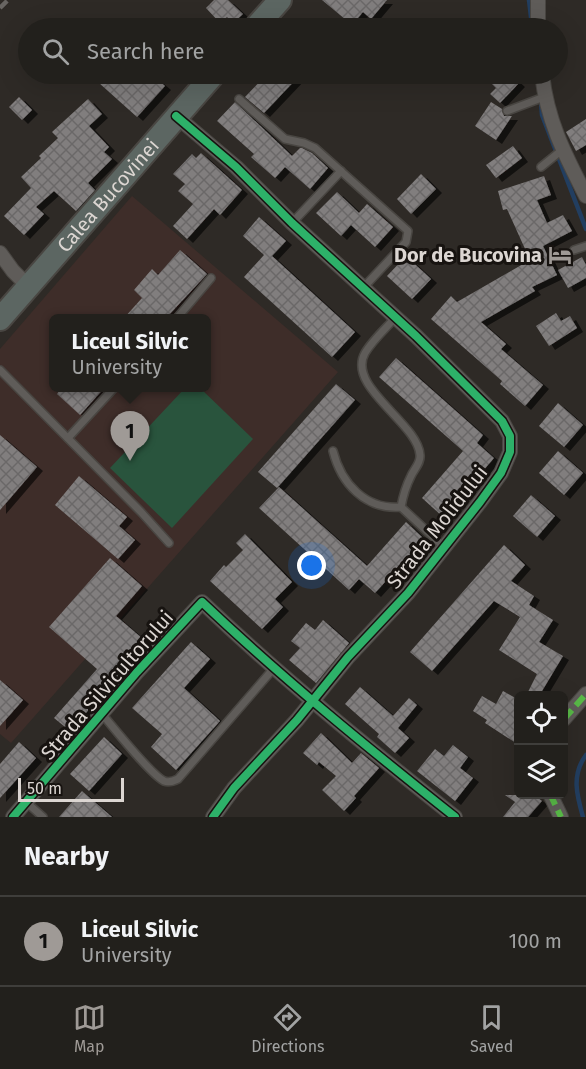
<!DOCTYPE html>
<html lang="en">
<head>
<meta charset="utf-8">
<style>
	:root { --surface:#22201c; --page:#2e2d29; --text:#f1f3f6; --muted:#a2a3a3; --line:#3f3e3b; --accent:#9f9a96 }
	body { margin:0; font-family:"Fira Sans",sans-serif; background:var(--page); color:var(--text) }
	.controls { position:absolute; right:18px; bottom:18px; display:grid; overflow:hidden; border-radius:9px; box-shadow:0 6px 24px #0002 }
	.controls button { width:54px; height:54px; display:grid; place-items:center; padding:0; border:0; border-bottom:2px solid var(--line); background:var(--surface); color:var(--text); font:30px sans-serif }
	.scale { position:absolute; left:18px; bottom:15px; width:106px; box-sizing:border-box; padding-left:6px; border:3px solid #dcd6d2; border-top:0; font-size:16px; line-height:21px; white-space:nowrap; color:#dcd6d2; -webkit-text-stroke:4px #171310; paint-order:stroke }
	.you { position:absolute; left:312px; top:566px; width:21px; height:21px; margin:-15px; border:4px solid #fff; border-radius:50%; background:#1a73e8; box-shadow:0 0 0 9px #1a73e833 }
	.badge { display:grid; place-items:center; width:39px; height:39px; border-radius:50%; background:var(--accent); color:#111; font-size:20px; font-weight:700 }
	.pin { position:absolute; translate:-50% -50px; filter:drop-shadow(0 2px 3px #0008) }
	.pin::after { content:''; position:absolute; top:32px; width:21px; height:18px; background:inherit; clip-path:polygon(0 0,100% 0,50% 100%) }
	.popup { position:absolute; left:49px; top:314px; width:162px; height:78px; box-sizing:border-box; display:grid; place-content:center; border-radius:9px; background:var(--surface); filter:drop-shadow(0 2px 4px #0005); font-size:20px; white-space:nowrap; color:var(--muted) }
	.popup b { font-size:22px; color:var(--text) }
	.popup::after { content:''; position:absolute; left:50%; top:100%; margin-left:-12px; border:12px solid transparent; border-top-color:var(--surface) }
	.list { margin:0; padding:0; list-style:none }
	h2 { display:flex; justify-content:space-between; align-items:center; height:78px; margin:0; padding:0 24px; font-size:26px }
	h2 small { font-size:20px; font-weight:400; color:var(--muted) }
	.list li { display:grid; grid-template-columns:39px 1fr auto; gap:18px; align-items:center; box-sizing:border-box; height:90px; padding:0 24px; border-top:2px solid var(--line) }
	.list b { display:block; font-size:22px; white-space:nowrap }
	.list p { margin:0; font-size:20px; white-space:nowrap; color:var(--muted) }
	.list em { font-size:20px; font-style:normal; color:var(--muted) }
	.icon { flex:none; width:33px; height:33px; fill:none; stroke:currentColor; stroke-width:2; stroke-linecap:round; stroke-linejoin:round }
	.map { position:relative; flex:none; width:586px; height:817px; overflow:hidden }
	.search { position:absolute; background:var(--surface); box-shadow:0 6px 24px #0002; left:18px; right:18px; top:18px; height:66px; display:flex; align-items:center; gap:15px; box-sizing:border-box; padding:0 21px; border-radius:33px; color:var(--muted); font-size:22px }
	.sheet { height:168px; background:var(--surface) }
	nav { display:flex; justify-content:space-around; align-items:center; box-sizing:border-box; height:84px; border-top:2px solid var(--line); background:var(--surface); font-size:16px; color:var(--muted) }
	nav a { display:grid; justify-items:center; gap:3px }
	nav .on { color:var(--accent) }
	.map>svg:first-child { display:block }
</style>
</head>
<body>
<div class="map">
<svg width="586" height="817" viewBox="0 0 586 817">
	<defs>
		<pattern id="building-cross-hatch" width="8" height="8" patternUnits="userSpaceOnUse" patternTransform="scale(1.5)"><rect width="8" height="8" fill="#817e7e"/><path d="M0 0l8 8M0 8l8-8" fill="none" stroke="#6b6868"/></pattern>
		<filter id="shadow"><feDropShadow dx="6" dy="4" stdDeviation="0" flood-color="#0009"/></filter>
	</defs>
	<rect width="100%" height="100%" fill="#2e2a26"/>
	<path fill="#3e2d29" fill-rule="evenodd" d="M132 196 338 372 11 743 0 734V349ZM54 318H207V388H54Z"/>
	<polygon fill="#29543d" points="185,388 200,388 253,439 172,528 110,468"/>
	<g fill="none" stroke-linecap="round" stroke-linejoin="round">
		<g stroke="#223e60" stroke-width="4.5">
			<polyline points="529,0 532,26"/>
			<polyline points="541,102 542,115 586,229"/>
			<path d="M583 817C577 796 571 775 586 755"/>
		</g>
	</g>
	<g fill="url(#building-cross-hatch)" filter="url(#shadow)">
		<polygon points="214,0 228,0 243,14 233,23 227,17 220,23 206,8"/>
		<polygon points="322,0 387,0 371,19 363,12 352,25"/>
		<polygon points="89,74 151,74 165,86 137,117"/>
		<polygon points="267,74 301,74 264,113 245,97"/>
		<polygon points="497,74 509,74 519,83 500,103 490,94 496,88 490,82"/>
		<polygon points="19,97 32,110 22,120 9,107"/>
		<polygon points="88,99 102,114 89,126 109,147 104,152 112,159 88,183 95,190 76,211 54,191 36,207 44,214 24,235 4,216 31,188 21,177 41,158 39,156 58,138 52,132"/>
		<polygon points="235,102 292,156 300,148 302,148 312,153 328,168 310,189 285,167 275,178 251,157 254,154 217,121"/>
		<polygon points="491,102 502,109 504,116 512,116 496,140 475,126"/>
		<polygon points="586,119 586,145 576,151 566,132"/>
		<polygon points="513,146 522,158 496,178 486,165"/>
		<polygon points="201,153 242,190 220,215 214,209 187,239 173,226 193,204 178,191 185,184 173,174 192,154 196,158"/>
		<polygon points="421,174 436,189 411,214 397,199"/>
		<polygon points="544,176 551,195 537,200 547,223 563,215 572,231 543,246 557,275 532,287 535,291 481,322 506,344 501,349 543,385 525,406 500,384 502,381 431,319 451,296 457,302 530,260 507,209 503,210 498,191"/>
		<polygon points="337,192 359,213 367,204 393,227 375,247 351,225 341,236 316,213"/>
		<polygon points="259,217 286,241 272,256 355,332 332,357 244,277 264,255 243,236"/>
		<polygon points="180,250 207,274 166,318 124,318 142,298 134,290 152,269 158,275"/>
		<polygon points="406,256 431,279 412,299 387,276"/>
		<polygon points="582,257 586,265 586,278 568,288 558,270"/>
		<polygon points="556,313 561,321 570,316 577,328 549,346 536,326"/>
		<polygon points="396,358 483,435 477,443 494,458 443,517 422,498 463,451 379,377"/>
		<polygon points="336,384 355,400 277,488 258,472"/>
		<polygon points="62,387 105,387 80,415 57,394"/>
		<polygon points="558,403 583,425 564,447 539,426"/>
		<polygon points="0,435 37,467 0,510"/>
		<polygon points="558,451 583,473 564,495 539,473"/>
		<polygon points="79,476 127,517 119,526 135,540 118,559 55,505"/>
		<polygon points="279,487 367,566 406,522 424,539 375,593 359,579 349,590 259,508"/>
		<polygon points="531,495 555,516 537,537 513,516"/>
		<polygon points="245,534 292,582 275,599 283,607 262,629 210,581 224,565 226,567 243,550 236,543"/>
		<polygon points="504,545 525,565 511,581 534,596 529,605 553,620 539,642 563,656 539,696 526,696 537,674 499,650 520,617 494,601 432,671 410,652"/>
		<polygon points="110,558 142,586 116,616 150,645 95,707 93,705 70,731 54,718 97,669 49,627"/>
		<polygon points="323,620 349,643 316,683 289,660 300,648 291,641 306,623 315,630"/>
		<polygon points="191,642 210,659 184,688 220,721 176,770 151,747 162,734 132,708"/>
		<polygon points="0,680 23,700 0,726"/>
		<polygon points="360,687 393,716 409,698 417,705 398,728 409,738 395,753 377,737 379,734 345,704"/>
		<polygon points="503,691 519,700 519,745 485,723 487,720 473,711 482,696 496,704"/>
		<polygon points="321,733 352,763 361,753 379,768 354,796 356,798 344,811 322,790 336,776 319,762 317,765 303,753"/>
		<polygon points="104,737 122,754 89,791 70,774"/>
		<polygon points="19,742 36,758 0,798 0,764"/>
		<polygon points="453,745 468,757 460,768 473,778 455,801 417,771 435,749 444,756"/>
		<polygon points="82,791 112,817 59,817"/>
		<polygon points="505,795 534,795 542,801 528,817 503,817 515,802"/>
	</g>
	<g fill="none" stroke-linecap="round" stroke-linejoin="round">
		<g stroke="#494642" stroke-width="10">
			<g id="service">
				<polyline points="239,99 285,139 304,143 315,148 408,231 406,242 363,288"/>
				<polyline points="507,111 544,97"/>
				<polyline points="541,167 562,150"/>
				<polyline points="292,223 341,171"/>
				<polyline points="574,250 586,246"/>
				<polyline points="177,318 211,278"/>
				<path d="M395 318C385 329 372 341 365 353 346 387 418 423 420 455 421 463 414 469 411 476 406 486 403 496 401 507L444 547"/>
				<polyline points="0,370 141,512 169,543"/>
				<polyline points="68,438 114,388"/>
				<path d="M333 451C341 483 365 510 401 507"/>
				<path d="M102 714C114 728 150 774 164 781 169 783 174 781 178 779L274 668"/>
				<polyline points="26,802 43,817"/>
			</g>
		</g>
		<g stroke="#494642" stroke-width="16">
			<g id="minor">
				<polyline points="538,0 538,28"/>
				<path d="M542 74C547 121 565 155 586 196"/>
				<polyline points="176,116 236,167 292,223 416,336 502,421 510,436 510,452 501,473 480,502 408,593 348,657 297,720 234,788 213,817"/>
				<polyline points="0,253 13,271 28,286"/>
				<polyline points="564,719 586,694"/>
				<polyline points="550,794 561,817"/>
				<path d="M13 817 137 672 202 602C282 678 368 748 455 817"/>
			</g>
		</g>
		<g stroke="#494642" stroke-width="26">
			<g id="trunk">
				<polyline points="255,28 280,0"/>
				<path id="s1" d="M0 319 214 74"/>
			</g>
		</g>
		<use href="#service" stroke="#5f5c59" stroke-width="7"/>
		<use href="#minor" stroke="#5f5c59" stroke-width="14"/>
		<use href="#trunk" stroke="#5c6662" stroke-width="22"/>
		<polyline stroke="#686562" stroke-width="4.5" stroke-dasharray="10 10" stroke-linecap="butt" points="0,8 8,0"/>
		<g stroke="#58b947" stroke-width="6" stroke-dasharray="12 6" stroke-linecap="butt">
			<polyline points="564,719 586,694"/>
			<polyline points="550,794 561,817"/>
		</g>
		<g stroke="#171310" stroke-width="11">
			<g id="cycleway">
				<polyline points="176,116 236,167 292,223 416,336 502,421 510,436 510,452 501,473 480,502 408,593 348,657 297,720 234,788 213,817"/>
				<path d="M13 817 137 672 202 602C282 678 368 748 455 817"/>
			</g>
		</g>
		<use href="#cycleway" stroke="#2db169" stroke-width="8"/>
	</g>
	<defs>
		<g id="hotel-bare" transform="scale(1.8)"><path d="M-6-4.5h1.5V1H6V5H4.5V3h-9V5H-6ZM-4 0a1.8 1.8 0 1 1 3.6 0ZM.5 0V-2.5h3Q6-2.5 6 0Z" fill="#9f9a96" stroke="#171310" stroke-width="2.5" paint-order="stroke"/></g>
	</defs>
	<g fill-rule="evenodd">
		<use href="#hotel-bare" x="560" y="255"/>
	</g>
	<g text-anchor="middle" stroke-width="6" stroke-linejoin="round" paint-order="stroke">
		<g font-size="20" fill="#dcd6d2" stroke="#171310">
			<text dy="7" stroke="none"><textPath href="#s1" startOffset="164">Calea Bucovinei</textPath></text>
			<text transform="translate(437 527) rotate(-52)" y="7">Strada Molidului</text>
			<text transform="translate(107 685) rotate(-49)" y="7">Strada Silvicultorului</text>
		</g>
		<g font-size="20" font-weight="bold" fill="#dcd6d2" stroke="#171310" text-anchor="end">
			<text x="542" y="262">Dor de Bucovina</text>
		</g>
	</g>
</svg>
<div class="controls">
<button><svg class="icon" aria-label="locate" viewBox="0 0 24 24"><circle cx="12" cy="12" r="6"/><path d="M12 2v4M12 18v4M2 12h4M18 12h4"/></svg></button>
<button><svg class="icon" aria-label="layers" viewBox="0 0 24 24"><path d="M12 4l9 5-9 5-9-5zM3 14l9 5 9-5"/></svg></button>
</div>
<div class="scale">50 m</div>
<div class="you"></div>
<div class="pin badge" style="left:130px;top:461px">1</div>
<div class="popup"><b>Liceul Silvic</b>University</div>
<div class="search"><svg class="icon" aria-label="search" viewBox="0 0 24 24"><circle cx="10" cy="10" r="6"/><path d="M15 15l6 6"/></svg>Search here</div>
</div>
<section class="sheet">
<h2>Nearby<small></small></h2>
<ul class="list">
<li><span class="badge">1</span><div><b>Liceul Silvic</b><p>University</p></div><em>100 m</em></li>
</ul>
</section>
<nav>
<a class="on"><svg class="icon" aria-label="map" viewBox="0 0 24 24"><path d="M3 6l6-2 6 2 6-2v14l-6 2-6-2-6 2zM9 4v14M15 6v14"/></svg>Map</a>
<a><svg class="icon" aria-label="directions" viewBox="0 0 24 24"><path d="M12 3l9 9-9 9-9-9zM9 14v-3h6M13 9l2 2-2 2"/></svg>Directions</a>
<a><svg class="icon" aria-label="saved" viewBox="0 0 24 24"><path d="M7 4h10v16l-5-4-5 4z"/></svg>Saved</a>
</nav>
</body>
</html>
